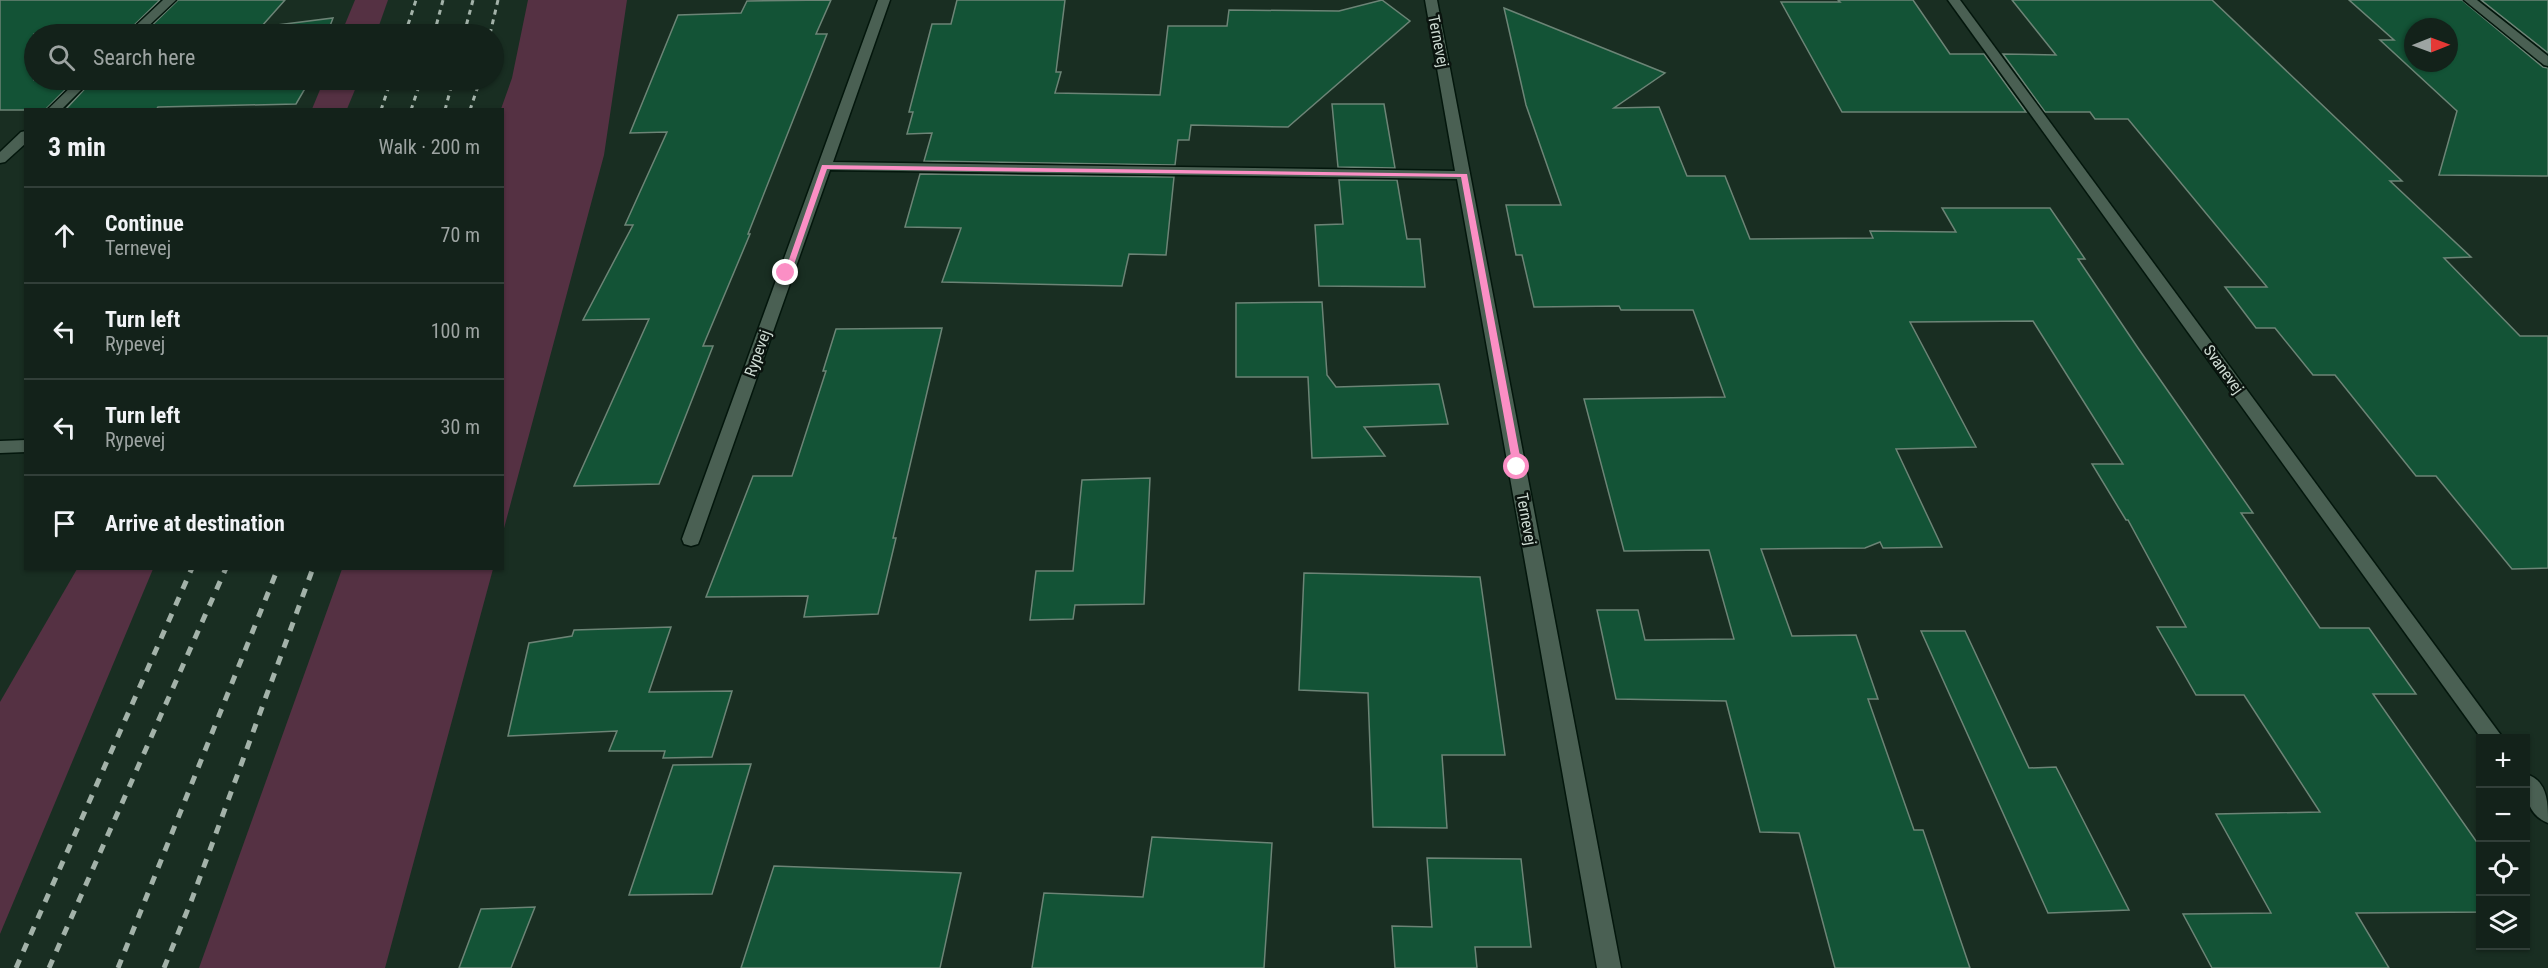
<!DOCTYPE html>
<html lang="en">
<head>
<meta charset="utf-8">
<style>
	:root { --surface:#13221a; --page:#1c2a23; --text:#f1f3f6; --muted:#9da4a2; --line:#323f39 }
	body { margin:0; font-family:"Roboto Condensed",sans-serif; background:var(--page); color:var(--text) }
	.controls { position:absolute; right:18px; bottom:18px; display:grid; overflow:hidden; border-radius:0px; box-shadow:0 2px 4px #0004 }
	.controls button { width:54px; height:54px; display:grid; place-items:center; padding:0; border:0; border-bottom:2px solid var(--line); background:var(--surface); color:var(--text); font:30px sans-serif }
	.compass { position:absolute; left:2404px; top:18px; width:54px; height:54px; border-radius:50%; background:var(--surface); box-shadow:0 2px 4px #0004; rotate:89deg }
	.stop { position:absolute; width:18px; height:18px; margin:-14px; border:4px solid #fb8fc5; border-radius:50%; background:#fff }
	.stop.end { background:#fb8fc5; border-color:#fff; box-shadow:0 2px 6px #0008 }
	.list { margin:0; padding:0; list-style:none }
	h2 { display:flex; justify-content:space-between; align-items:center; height:78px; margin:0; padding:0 24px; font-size:26px }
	h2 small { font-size:20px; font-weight:400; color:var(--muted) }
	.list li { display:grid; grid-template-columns:39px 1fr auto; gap:18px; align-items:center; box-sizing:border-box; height:96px; padding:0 24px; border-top:2px solid var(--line) }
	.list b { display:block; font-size:22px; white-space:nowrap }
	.list p { margin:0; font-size:20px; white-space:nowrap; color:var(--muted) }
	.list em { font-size:20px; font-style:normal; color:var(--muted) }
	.icon { flex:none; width:33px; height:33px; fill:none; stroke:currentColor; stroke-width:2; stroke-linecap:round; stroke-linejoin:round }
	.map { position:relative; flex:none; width:2548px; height:968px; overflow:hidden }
	.search { position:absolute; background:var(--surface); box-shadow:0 2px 4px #0004; left:24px; top:24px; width:480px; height:66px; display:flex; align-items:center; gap:15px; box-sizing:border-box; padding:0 21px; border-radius:33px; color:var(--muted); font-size:22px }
	.panel { position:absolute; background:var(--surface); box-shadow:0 2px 4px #0004; left:24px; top:108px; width:480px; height:462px; border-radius:0px }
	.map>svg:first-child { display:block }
</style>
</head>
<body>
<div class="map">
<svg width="2548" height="968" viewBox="0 0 2548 968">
	<rect width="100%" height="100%" fill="#192e22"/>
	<g fill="#553143">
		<polygon points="355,0 388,0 376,34 341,34"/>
		<polygon points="528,0 627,0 604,155 503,532 501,109 512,78"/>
		<polygon points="324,80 359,80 347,109 312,109"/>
		<polygon points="77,569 153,569 0,934 0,702"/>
		<polygon points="342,569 493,569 385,968 199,968"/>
	</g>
	<g fill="#135336" stroke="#6c8476" stroke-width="1.5" fill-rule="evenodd">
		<polygon points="0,0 160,0 125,34 34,34 34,80 75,80 45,110 0,110"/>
		<polygon points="178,0 285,0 261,27 333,18 327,34 143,34"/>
		<polygon points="831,0 816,34 827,34 748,234 750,234 703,346 713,346 659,484 574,486 649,319 583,320 633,225 625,225 667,132 630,133 678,15 741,13 747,1"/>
		<polygon points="957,0 1065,0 1056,72 1061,72 1055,93 1160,95 1168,26 1227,26 1229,10 1339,11 1382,0 1410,21 1288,127 1191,125 1189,140 1178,140 1175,165 924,161 932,133 907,134 913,112 909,112 932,24 951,24"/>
		<polygon points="1838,0 1913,0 1950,54 1984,54 2026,112 1842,112 1781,2 1840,2"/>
		<polygon points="2012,0 2212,0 2402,181 2390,181 2471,257 2444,258 2520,336 2548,336 2548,568 2512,569 2436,476 2416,476 2335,375 2313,375 2275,328 2256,328 2225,287 2267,287 2128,119 2095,119 2090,112 2045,112 2003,54 2056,55"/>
		<path d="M2349 0H2462L2543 67 2548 68V176L2439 175 2457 111 2380 40H2394ZM2413 27H2449V63H2413Z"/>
		<polygon points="2481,0 2548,0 2548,53"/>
		<polygon points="1504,8 1665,73 1614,108 1659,107 1687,176 1725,176 1750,239 1873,238 1870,231 1956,232 1942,208 2050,208 2085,259 2078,259 2138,348 2253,513 2241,513 2320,628 2369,628 2416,694 2373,694 2481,848 2481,912 2356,913 2389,968 2212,968 2183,914 2271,913 2216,814 2320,812 2244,695 2196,695 2157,627 2186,627 2128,520 2126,520 2092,464 2123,464 2033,321 1910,322 1976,447 1896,449 1942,547 1883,548 1880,542 1865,548 1761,549 1792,636 1856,635 1878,699 1868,699 1914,830 1923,830 1970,968 1835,968 1799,833 1760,832 1726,701 1616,699 1597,610 1638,610 1645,640 1734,639 1709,550 1624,551 1584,399 1725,397 1693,310 1621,310 1619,306 1534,307 1522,255 1516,255 1506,205 1561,205 1526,105"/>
		<polygon points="93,80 310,80 296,104 158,107 156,110 65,110"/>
		<polygon points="1332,104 1384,104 1395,168 1338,167"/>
		<polygon points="920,174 1174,177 1166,255 1129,254 1122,286 942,282 961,228 905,227"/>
		<polygon points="1339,180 1397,180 1407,239 1420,239 1425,287 1319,286 1315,225 1343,224"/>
		<polygon points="1322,302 1327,375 1336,387 1439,384 1448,424 1364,427 1385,456 1312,458 1308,377 1236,377 1236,303"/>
		<polygon points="942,328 893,538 896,538 878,614 804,617 808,596 706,597 753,476 792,476 826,371 823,371 836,329"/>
		<polygon points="1150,478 1144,604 1075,605 1073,619 1030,620 1036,571 1073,571 1082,480"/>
		<polygon points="1304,573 1480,577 1505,755 1442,755 1447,828 1373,827 1368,693 1299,690"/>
		<polygon points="671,627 649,692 732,691 712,757 663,758 665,751 609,751 617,731 508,736 529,643 572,636 574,630"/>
		<polygon points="1921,631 1965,631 2029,768 2056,767 2129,910 2048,913"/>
		<polygon points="751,764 712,894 629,895 673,765"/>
		<polygon points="1152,837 1272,843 1264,968 1032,968 1044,893 1143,897"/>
		<polygon points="1427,858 1521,859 1531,947 1475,947 1477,968 1395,968 1392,926 1432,927"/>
		<polygon points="774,866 961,873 940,968 741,968"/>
		<polygon points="535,907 511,968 459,968 481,909"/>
	</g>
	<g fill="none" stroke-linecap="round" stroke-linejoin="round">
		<g stroke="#03160c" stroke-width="3">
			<g id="street">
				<polygon points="163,0 176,0 140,34 127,34"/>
				<polygon points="878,0 890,0 833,162 1455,171 1425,0 1437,0 1621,968 1597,968 1457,179 830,170 700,539 698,544 691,546 684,544 682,539"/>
				<polygon points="1948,0 1960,0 2503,738 2481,738"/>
				<polygon points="2464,0 2477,0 2548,56 2548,66 2544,65"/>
				<polygon points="78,80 91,80 61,110 47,110"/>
				<polygon points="26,131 26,143 5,162 0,163 0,152 21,132"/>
				<polygon points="26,440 26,452 0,453 0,441"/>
				<path d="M2526 774C2548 781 2548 803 2548 823 2527 815 2524 793 2526 774Z"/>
			</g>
		</g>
		<use href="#street" fill="#4a6053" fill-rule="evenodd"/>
		<g stroke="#a3b2a9" stroke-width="3" stroke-dasharray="5 5" stroke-linecap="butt">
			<polyline points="405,34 416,0"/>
			<polyline points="434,34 443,0"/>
			<polyline points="464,34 473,0"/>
			<polyline points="490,34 498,0"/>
			<polyline points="381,110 391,80"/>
			<polyline points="411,110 421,80"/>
			<polyline points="445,110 453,80"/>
			<polyline points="470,110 480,80"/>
		</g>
		<g stroke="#a3b2a9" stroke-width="5" stroke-dasharray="9 9" stroke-linecap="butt">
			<polyline points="16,968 192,568"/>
			<polyline points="49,968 226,568"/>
			<polyline points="118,968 278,568"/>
			<polyline points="164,968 192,899 313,568"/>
		</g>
	</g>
	<polygon fill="#fb8fc5" points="822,165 1467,174 1522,467 1517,470 1513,467 1461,177 827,169 791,273 784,274"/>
	<g text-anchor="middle" stroke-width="5" stroke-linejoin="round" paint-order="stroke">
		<g font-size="16" fill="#cedbd3" stroke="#0b140f">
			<text transform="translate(1439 41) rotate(79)" y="6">Ternevej</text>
			<text transform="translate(757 353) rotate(-70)" y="6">Rypevej</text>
			<text transform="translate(2224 369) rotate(54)" y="6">Svanevej</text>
			<text transform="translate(1527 519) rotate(80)" y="6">Ternevej</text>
		</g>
	</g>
</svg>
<div class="controls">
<button>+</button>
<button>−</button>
<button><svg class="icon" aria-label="locate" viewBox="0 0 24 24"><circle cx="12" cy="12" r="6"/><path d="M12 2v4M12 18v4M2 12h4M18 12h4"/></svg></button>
<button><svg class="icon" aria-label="layers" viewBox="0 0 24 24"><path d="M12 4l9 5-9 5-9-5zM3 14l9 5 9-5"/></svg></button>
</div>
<svg class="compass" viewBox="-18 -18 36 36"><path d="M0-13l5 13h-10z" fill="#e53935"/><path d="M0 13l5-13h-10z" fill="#9da4a2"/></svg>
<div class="stop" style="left:1517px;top:467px"></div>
<div class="stop end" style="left:786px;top:273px"></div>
<div class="search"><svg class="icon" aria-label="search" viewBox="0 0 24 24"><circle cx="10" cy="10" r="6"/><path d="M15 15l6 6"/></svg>Search here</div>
<section class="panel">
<h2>3 min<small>Walk · 200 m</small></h2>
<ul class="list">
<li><svg class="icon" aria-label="ahead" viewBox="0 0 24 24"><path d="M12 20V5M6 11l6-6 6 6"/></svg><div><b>Continue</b><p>Ternevej</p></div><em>70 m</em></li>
<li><svg class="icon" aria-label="left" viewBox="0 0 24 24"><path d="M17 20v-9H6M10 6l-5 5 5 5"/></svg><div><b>Turn left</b><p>Rypevej</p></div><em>100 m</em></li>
<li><svg class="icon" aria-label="left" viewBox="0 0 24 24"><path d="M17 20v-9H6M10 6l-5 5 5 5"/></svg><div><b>Turn left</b><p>Rypevej</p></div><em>30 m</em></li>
<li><svg class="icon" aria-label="arrive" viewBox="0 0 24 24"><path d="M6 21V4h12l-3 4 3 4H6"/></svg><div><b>Arrive at destination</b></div></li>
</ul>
</section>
</div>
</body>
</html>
